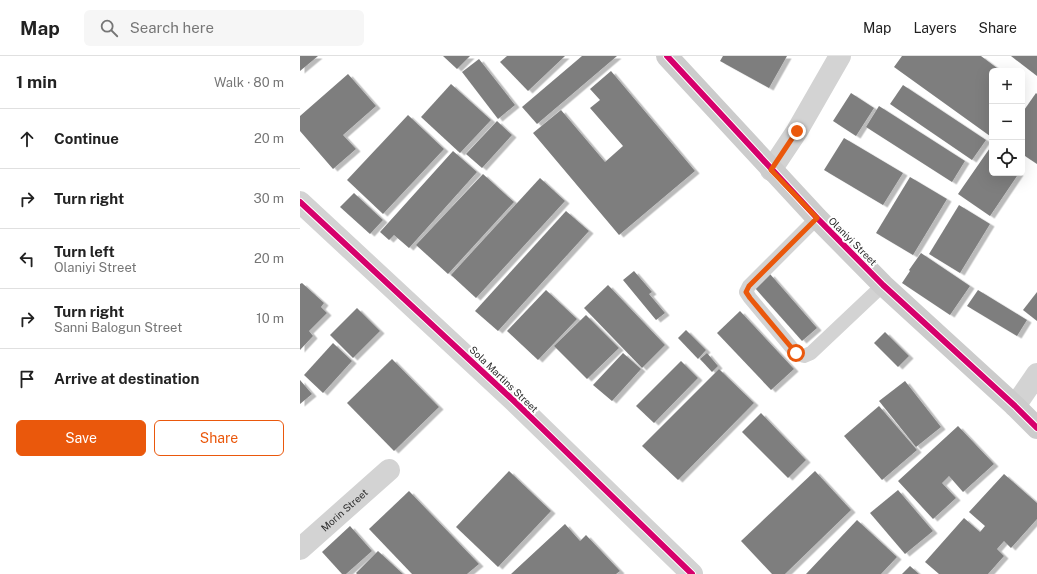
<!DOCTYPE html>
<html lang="en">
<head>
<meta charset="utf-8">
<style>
	:root { --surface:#fff; --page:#f6f6f6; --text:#222; --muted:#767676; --line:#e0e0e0; --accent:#ea580c }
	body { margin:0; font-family:"Public Sans",sans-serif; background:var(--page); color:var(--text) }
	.controls { position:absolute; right:12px; top:12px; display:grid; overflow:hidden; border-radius:6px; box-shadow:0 4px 16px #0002 }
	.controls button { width:36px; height:36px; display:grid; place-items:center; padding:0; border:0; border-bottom:1px solid var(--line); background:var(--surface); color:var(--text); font:20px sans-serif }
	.stop { position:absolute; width:12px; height:12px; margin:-9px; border:3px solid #ea580c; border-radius:50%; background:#fff }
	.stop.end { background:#ea580c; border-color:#fff; box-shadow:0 1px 4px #0008 }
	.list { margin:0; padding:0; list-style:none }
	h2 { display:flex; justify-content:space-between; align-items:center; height:52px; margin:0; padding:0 16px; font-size:17px }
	h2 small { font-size:13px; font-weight:400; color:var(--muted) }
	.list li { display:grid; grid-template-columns:26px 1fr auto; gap:12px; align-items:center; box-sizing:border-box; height:60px; padding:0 16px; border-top:1px solid var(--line) }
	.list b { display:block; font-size:15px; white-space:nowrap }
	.list p { margin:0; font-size:13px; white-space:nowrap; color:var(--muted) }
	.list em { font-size:13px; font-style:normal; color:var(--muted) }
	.actions { display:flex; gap:8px; padding:12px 16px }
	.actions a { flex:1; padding:9px 0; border:1px solid var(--accent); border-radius:6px; text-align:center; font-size:14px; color:var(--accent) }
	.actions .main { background:var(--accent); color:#fff }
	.icon { flex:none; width:22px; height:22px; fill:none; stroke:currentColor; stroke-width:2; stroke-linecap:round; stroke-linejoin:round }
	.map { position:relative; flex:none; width:737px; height:518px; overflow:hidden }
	header { display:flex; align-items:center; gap:24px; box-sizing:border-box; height:56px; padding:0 20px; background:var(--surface); border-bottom:1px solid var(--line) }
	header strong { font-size:19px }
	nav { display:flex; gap:22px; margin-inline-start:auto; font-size:14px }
	.search { width:280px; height:36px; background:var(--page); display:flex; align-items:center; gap:10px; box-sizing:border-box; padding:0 14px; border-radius:6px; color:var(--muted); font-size:15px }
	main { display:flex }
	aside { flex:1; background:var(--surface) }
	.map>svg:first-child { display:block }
</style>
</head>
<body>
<header>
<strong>Map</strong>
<div class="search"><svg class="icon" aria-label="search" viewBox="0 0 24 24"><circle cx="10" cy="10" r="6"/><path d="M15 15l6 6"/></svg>Search here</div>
<nav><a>Map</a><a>Layers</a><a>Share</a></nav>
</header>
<main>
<aside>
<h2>1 min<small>Walk · 80 m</small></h2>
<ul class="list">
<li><svg class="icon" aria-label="ahead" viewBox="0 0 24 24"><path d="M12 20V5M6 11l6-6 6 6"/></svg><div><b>Continue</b></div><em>20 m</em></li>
<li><svg class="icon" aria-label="right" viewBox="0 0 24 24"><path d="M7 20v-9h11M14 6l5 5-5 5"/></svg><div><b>Turn right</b></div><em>30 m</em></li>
<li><svg class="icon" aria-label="left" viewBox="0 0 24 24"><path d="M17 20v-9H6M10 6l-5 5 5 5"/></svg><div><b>Turn left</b><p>Olaniyi Street</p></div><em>20 m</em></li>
<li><svg class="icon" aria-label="right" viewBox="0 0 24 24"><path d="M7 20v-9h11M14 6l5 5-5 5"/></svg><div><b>Turn right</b><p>Sanni Balogun Street</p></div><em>10 m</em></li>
<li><svg class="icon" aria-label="arrive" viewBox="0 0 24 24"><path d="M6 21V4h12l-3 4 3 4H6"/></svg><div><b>Arrive at destination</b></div></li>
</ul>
<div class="actions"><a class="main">Save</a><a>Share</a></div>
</aside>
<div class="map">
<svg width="737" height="518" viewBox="0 0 737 518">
	<defs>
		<filter id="shadow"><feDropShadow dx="4.5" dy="2.5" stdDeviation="0" flood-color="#0004"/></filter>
	</defs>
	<rect width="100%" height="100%" fill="#fff"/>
	<g fill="#7e7e7e" filter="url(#shadow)">
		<polygon points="0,0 18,0 0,15"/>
		<polygon points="143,0 170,0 157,13"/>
		<polygon points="207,0 265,0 228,35 200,6"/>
		<polygon points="282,0 317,0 237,68 222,51"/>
		<polygon points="423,0 487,0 469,32 420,5"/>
		<polygon points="602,0 681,0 701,15 692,15 692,77 690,80 594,11"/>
		<polygon points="711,0 737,0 737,20"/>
		<polygon points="179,3 215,49 198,63 162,16"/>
		<polygon points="311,15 395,115 319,179 233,77 261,54 305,106 323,90 290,52 300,44 290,33"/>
		<polygon points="48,18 76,50 43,79 56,93 33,113 0,75 0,60"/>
		<polygon points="151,28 191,64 160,97 121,61"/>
		<polygon points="603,29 686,84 672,104 590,48"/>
		<polygon points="551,37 574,52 556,80 533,65"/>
		<polygon points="736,37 737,38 737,108 722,98 722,57"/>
		<polygon points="579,50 665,105 652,126 566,71"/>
		<polygon points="108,59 144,93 83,158 47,124"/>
		<polygon points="197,65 212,79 182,112 166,98"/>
		<polygon points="544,82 603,117 583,149 524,114"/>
		<polygon points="692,89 692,117 719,117 690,160 658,138"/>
		<polygon points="153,95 177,116 109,192 94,179 89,184 80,176"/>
		<polygon points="183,118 214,146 148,218 116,189"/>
		<polygon points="610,121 647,143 613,199 576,177"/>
		<polygon points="240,122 265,145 176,242 151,219"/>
		<polygon points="54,137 83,164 70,178 40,151"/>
		<polygon points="659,149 690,168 660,217 629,198"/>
		<polygon points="266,155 289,175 198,275 175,255"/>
		<polygon points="621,197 670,230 650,259 602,227 610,215 609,214"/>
		<polygon points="334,215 352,236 349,238 365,257 356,264 323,224"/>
		<polygon points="470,218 517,272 502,285 455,232"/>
		<polygon points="2,227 24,247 21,251 27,257 9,275 13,280 0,294 0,228"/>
		<polygon points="308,229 365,289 342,312 284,252"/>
		<polygon points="246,234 277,263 238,304 207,275"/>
		<polygon points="678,234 727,264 717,280 667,250"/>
		<polygon points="737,236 737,265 723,254"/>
		<polygon points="57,252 80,275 53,302 30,279"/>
		<polygon points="440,255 494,313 471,334 417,277"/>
		<polygon points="286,259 319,292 287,323 254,290"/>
		<polygon points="386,274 406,294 398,303 378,282"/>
		<polygon points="585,276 609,300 598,311 574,287"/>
		<polygon points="33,287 52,305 23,337 4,319"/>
		<polygon points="323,297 341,313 312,345 293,329"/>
		<polygon points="407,297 418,310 412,316 400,303"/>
		<polygon points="92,303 139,351 94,395 47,347"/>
		<polygon points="381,305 398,322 354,367 336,350"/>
		<polygon points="419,313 454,347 378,424 342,390"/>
		<polygon points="0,324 12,338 0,348"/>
		<polygon points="605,325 641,371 616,391 579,345"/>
		<polygon points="579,350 617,394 582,424 544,380"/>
		<polygon points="461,357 506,404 488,422 442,376"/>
		<polygon points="658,370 694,408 663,436 649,420 642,427 656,442 633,463 598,425"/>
		<polygon points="209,415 251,455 198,511 156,471"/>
		<polygon points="515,415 551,454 485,518 472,518 441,485"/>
		<polygon points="704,418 737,447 737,463 711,492 704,485 697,493 704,500 688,518 639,518 625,506 664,462 680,476 685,470 669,456"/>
		<polygon points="598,434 633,475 605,498 570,457"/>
		<polygon points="109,435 179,508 167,518 112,518 69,473"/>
		<polygon points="557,464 597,501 581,518 506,518"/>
		<polygon points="265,468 280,485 286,479 320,515 316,518 211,518"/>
		<polygon points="50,470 72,495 46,518 42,518 22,496"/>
		<polygon points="78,495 103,518 57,518 56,517"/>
		<polygon points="610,510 619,518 602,518"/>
	</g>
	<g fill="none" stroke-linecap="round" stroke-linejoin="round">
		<polyline stroke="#d3d3d3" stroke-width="14" points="517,162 449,230 446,236 450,242 496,297 504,300 511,297 583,229"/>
		<g stroke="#d3d3d3" stroke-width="22">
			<polyline points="471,114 497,75 540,0"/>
			<polyline points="0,146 214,345 392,518"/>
			<polyline points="715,350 737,318"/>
			<path id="s1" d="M0 493 89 414"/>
		</g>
		<polyline stroke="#ccc" stroke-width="22" points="367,0 517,162 583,229 715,350 737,372"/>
		<g stroke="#fff" stroke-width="8">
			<g id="cycleway">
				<polyline points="367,0 517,162 583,229 715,350 737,372"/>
				<polyline points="0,146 214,345 392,518"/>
			</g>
		</g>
		<use href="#cycleway" stroke="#d6006c" stroke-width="6"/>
	</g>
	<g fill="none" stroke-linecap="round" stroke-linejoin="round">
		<polyline stroke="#ea580c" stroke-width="5" points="496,297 450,242 446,236 449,230 517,162 471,114 497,75"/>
	</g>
	<g text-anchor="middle" stroke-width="4" stroke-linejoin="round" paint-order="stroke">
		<g font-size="10" fill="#2e2e2e" stroke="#fff">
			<text transform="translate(553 185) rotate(45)" y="4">Olaniyi Street</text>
			<text transform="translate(204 323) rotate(44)" y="4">Sola Martins Street</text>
			<text dy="4" stroke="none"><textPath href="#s1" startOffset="59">Morin Street</textPath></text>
		</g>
	</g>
</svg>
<div class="controls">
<button>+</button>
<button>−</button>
<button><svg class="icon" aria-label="locate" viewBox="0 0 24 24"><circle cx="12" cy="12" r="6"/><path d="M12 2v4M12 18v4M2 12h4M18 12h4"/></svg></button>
</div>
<div class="stop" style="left:496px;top:297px"></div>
<div class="stop end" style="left:497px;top:75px"></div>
</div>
</main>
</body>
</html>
